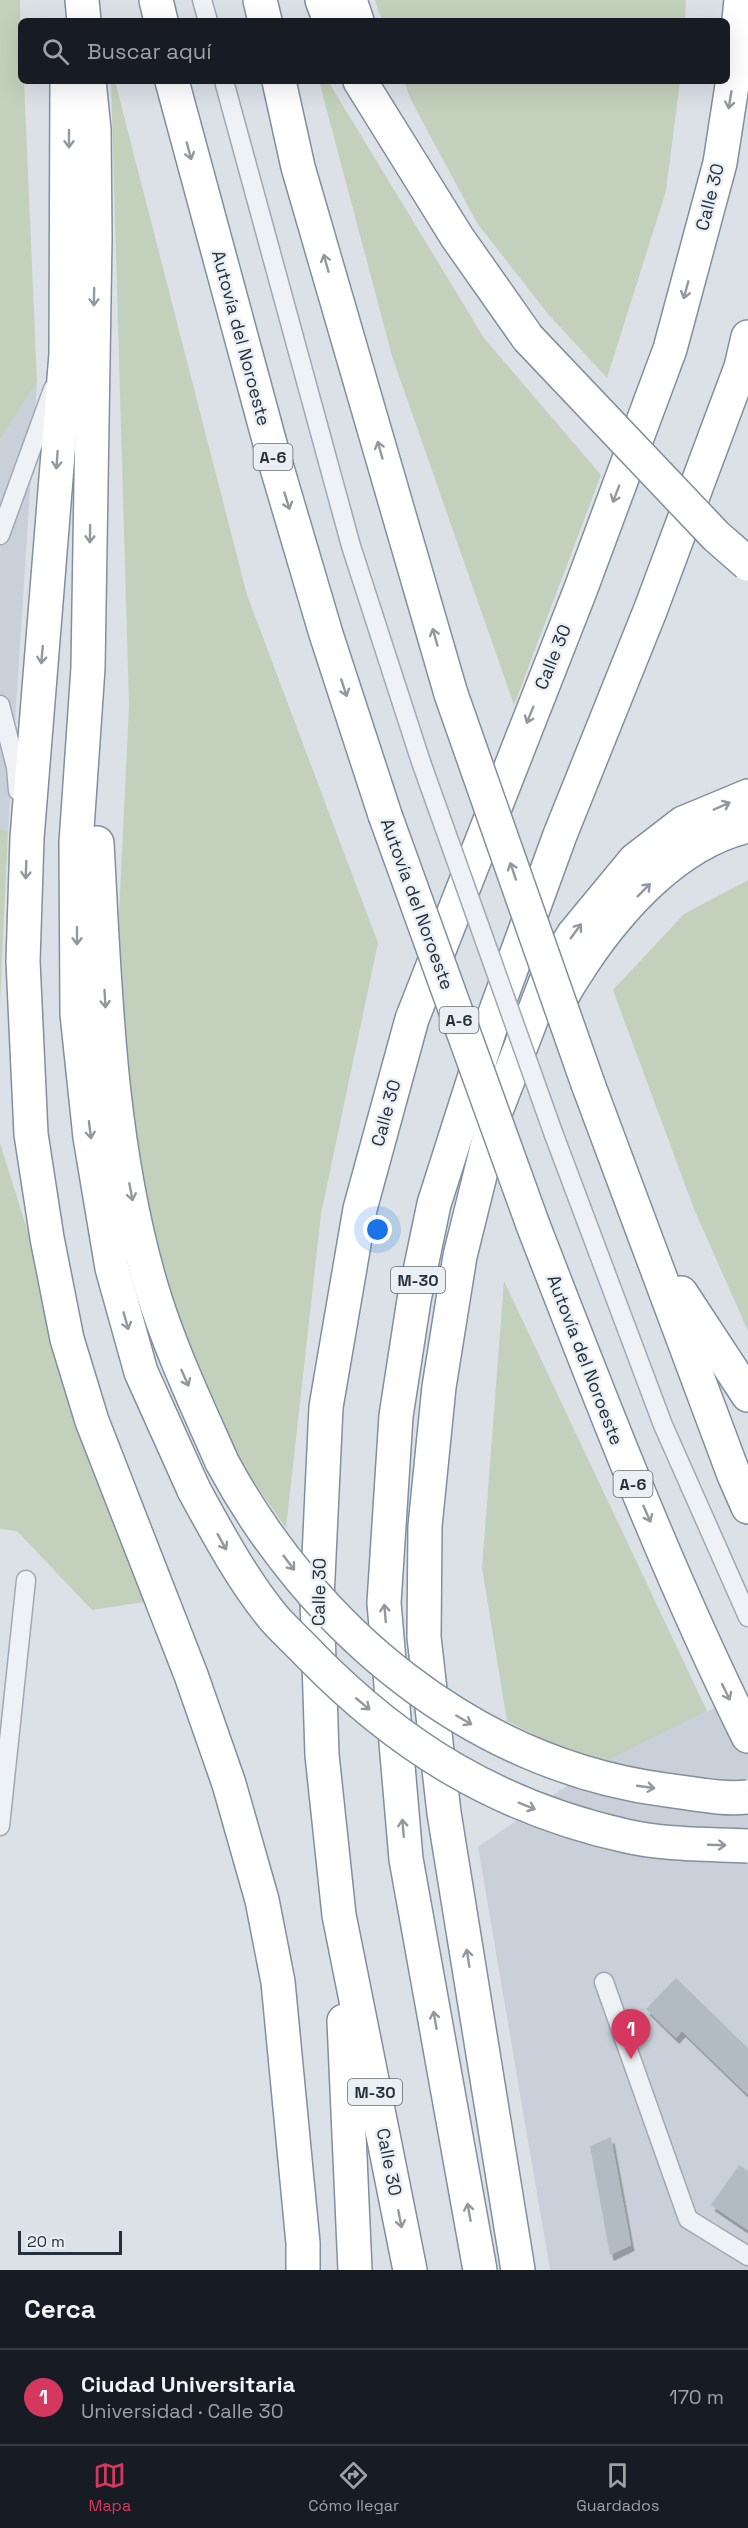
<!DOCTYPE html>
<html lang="es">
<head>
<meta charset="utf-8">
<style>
	:root { --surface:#171b24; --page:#20242c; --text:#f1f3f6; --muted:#9ea1a6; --line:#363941; --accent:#d4385e }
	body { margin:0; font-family:"Space Grotesk",sans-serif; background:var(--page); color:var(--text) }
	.scale { position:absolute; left:18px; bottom:15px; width:104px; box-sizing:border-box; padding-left:6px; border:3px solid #25303d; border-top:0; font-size:16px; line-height:21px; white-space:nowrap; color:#25303d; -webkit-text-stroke:4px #eaeff4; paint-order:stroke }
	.you { position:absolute; left:378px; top:1230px; width:21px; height:21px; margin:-15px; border:4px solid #fff; border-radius:50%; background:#1a73e8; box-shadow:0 0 0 9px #1a73e833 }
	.badge { display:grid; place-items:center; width:39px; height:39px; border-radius:50%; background:var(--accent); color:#fff; font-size:20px; font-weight:700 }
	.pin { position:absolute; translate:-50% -50px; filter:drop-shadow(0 2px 3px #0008) }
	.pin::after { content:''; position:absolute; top:32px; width:21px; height:18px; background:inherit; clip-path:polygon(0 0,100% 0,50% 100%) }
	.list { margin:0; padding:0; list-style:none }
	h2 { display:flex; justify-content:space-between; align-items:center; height:78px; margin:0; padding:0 24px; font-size:26px }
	h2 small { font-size:20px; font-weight:400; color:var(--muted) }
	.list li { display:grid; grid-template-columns:39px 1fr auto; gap:18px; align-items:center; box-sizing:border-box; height:96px; padding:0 24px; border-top:2px solid var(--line) }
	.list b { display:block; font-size:22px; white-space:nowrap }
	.list p { margin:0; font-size:20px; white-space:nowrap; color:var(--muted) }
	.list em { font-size:20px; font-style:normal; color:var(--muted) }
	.icon { flex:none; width:33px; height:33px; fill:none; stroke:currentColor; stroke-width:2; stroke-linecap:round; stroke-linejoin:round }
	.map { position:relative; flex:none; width:748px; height:2270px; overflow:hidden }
	.search { position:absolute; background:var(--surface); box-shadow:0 6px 24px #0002; left:18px; right:18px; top:18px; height:66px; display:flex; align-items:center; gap:15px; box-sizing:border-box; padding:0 21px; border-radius:9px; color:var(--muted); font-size:22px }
	.sheet { height:174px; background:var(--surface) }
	nav { display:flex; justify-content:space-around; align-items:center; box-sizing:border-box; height:84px; border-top:2px solid var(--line); background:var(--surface); font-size:16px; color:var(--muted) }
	nav a { display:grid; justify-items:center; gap:3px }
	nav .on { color:var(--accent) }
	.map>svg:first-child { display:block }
</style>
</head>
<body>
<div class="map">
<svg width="748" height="2270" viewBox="0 0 748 2270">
	<defs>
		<filter id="shadow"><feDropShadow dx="3.5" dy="6" stdDeviation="0" flood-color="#0004"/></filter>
	</defs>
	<rect width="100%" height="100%" fill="#dbe1e7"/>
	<g fill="#c9d0d9">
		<polygon points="37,382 8,831 0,829 0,440"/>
		<polygon points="748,1695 748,2270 550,2270 478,1847 632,1741"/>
	</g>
	<g fill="#c3d1bc">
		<polygon points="0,0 20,0 21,81 24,81 37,382 0,440"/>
		<polygon points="375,0 686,0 685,21 382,21"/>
		<polygon points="111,81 115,81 247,595 378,943 321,1214 286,1528 189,1391 110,1102 129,705"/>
		<polygon points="319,81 328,81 484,338 601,475 514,705 392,356"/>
		<polygon points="404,81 680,81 666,191 607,378 548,314 477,223 411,100"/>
		<polygon points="0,829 8,831 0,1002"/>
		<polygon points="748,880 748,1331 694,1209 613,990 684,914"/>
		<polygon points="0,1143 144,1602 92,1610 17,1531 0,1529"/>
		<polygon points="504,1281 707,1711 596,1766 507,1721 482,1568"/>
	</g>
	<g fill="#b2bac3" filter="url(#shadow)">
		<polygon points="676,1978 748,2048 748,2095 682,2031 676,2038 646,2009"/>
		<polygon points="611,2137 631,2245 610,2255 590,2146"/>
		<polygon points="739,2165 748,2171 748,2230 711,2205"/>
	</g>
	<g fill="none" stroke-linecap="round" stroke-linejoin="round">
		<g stroke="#a1a8b1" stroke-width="21">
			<g id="lane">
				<polyline points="202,0 208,21"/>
				<polyline points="224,81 351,546 421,762"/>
				<polyline points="0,535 53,389"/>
				<polyline points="0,705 16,767 18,791"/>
				<polyline points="554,1135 663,1425 748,1617"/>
				<polyline points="0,1826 26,1580"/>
				<polyline points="604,1982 688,2219 748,2256"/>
			</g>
		</g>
		<g stroke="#828f9e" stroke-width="36">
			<g id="highway">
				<polyline points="82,0 84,21"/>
				<polyline points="156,0 161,21"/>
				<polyline points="260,0 265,21"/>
				<polyline points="322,0 330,21"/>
				<polyline points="350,0 357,21"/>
				<polyline points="67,81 66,354 27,838 23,961 31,1134 47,1238 67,1339 92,1421 191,1675 229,1784 262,1900 278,1982 303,2243 303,2270"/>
				<polyline points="89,81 94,130 95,238 88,668 76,843 77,1014 90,1137 112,1268 141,1372 194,1490"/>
				<polyline points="172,81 272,451 326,634 385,815"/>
				<polyline points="279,81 298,167 451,694"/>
				<polyline points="360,81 457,237 528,338"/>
				<path d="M97 843C105 992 109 1145 152 1289 170 1349 197 1405 222 1462"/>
				<path d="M559 1004C564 990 574 977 582 964 620 907 678 842 748 826"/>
				<polyline points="588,1084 734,1475 748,1507"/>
				<path d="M533 1225C600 1398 666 1570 748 1736"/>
				<polyline points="681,1293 748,1395"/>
				<polyline points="344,2021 355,2270"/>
				<polyline points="410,2270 339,1915 322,1755 317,1599 326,1407 360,1209 412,1019 580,591 670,349 720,163 733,79 741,0"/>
				<polyline points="480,2270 406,1859 384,1603 396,1416 414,1300 434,1204 494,1016 560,835 650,611 741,367 748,337"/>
				<polyline points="518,2270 444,1813 424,1637 425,1526 439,1387 460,1256 496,1111 548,976 573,935 635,860 683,823 748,796"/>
			</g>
		</g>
		<use href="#lane" stroke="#eef1f5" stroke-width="18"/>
		<use href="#highway" stroke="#fff" stroke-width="33"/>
		<g stroke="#a1a8b1" stroke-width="21" stroke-linecap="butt">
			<polyline id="lane-bridge" points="421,762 554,1135"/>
		</g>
		<g stroke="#828f9e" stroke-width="36" stroke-linecap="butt">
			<g id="highway-bridge">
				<polyline points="528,338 716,536 748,564"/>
				<polyline points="451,694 588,1084"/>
				<polyline points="385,815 533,1225"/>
				<path d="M222 1462C312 1630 474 1765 666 1790 692 1793 722 1800 748 1797"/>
				<path d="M194 1490C218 1534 242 1579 273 1617 285 1631 299 1643 311 1656 401 1748 500 1808 626 1836 665 1845 708 1844 748 1846"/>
			</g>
		</g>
		<use href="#lane-bridge" stroke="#eef1f5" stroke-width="18"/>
		<use href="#highway-bridge" stroke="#fff" stroke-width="33"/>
	</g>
	<defs><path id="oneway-shaft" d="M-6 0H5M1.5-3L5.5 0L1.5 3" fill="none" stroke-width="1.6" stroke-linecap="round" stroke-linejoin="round" transform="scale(1.5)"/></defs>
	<g stroke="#92989e">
		<use href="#oneway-shaft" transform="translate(730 100) rotate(99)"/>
		<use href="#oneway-shaft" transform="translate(69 139) rotate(90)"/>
		<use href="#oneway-shaft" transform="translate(189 151) rotate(75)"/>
		<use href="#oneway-shaft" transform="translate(326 263) rotate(-106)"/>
		<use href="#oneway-shaft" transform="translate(686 290) rotate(105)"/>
		<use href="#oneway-shaft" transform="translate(94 297) rotate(91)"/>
		<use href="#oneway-shaft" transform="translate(380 450) rotate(-106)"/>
		<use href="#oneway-shaft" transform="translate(57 460) rotate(94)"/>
		<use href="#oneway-shaft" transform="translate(616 494) rotate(111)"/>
		<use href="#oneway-shaft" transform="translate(287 501) rotate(73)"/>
		<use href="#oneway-shaft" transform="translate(90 534) rotate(91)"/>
		<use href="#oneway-shaft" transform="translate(435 637) rotate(-106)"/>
		<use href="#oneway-shaft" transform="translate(42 655) rotate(95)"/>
		<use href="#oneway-shaft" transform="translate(344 688) rotate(72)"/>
		<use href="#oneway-shaft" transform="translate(530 715) rotate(112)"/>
		<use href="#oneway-shaft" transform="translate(722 806) rotate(-24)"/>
		<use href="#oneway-shaft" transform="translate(26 870) rotate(92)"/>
		<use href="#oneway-shaft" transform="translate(513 871) rotate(-109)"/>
		<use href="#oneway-shaft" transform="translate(644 890) rotate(-45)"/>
		<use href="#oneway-shaft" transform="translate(576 931) rotate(-54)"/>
		<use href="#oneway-shaft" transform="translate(77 936) rotate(90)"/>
		<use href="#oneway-shaft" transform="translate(105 999) rotate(87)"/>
		<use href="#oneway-shaft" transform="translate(90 1130) rotate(83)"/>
		<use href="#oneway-shaft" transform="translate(131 1192) rotate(79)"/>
		<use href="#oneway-shaft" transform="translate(126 1321) rotate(74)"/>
		<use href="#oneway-shaft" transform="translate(185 1378) rotate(66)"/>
		<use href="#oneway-shaft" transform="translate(647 1514) rotate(66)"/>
		<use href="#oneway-shaft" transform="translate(222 1542) rotate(61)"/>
		<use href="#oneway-shaft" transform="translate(289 1563) rotate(53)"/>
		<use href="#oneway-shaft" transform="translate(385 1613) rotate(-95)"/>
		<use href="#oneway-shaft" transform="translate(726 1692) rotate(64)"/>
		<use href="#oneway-shaft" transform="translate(363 1704) rotate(40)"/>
		<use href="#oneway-shaft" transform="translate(464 1720) rotate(30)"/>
		<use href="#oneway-shaft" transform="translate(646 1787) rotate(8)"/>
		<use href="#oneway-shaft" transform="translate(527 1806) rotate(22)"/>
		<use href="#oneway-shaft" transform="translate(403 1828) rotate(-95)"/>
		<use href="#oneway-shaft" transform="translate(717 1845) rotate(2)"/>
		<use href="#oneway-shaft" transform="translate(468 1958) rotate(-99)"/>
		<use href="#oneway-shaft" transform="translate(435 2020) rotate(-100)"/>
		<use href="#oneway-shaft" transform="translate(469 2212) rotate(-100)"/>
		<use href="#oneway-shaft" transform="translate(400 2219) rotate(79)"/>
	</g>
	<g text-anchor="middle" stroke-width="5" stroke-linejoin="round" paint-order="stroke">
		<g fill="#eaeff4" stroke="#606974" stroke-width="1.5">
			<rect x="253.5" y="444" width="39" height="26" rx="4.5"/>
			<rect x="439.5" y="1007" width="39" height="26" rx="4.5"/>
			<rect x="391" y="1267" width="54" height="26" rx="4.5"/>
			<rect x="613.5" y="1471" width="39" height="26" rx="4.5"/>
			<rect x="348" y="2079" width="54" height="26" rx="4.5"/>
		</g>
		<g font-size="16" font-weight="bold" fill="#25303d">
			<text x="273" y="463">A-6</text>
			<text x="459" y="1026">A-6</text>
			<text x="418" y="1286">M-30</text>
			<text x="633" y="1490">A-6</text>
			<text x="375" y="2098">M-30</text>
		</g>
		<g font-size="18" fill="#25303d" stroke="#eaeff4">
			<text transform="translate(710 197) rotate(-76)" y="6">Calle 30</text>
			<text transform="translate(241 338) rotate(75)" y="6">Autovía del Noroeste</text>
			<text transform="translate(553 657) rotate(-68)" y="6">Calle 30</text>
			<text transform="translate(417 904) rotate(70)" y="6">Autovía del Noroeste</text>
			<text transform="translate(386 1113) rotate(-75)" y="6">Calle 30</text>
			<text transform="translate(585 1360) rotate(69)" y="6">Autovía del Noroeste</text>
			<text transform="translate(319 1592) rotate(-89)" y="6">Calle 30</text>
			<text transform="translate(389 2162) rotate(79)" y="6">Calle 30</text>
		</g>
	</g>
</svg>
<div class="scale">20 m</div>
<div class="you"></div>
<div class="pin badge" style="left:631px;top:2059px">1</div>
<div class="search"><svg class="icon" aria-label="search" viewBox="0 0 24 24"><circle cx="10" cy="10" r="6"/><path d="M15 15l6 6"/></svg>Buscar aquí</div>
</div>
<section class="sheet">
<h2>Cerca<small></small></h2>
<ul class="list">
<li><span class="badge">1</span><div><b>Ciudad Universitaria</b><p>Universidad · Calle 30</p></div><em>170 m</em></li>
</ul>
</section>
<nav>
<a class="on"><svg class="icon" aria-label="map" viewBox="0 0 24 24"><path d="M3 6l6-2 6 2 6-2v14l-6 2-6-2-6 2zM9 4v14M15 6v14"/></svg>Mapa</a>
<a><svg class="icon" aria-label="directions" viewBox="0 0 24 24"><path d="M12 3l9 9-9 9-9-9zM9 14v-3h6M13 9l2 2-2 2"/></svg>Cómo llegar</a>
<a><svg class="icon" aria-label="saved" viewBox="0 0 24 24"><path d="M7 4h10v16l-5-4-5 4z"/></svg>Guardados</a>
</nav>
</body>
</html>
